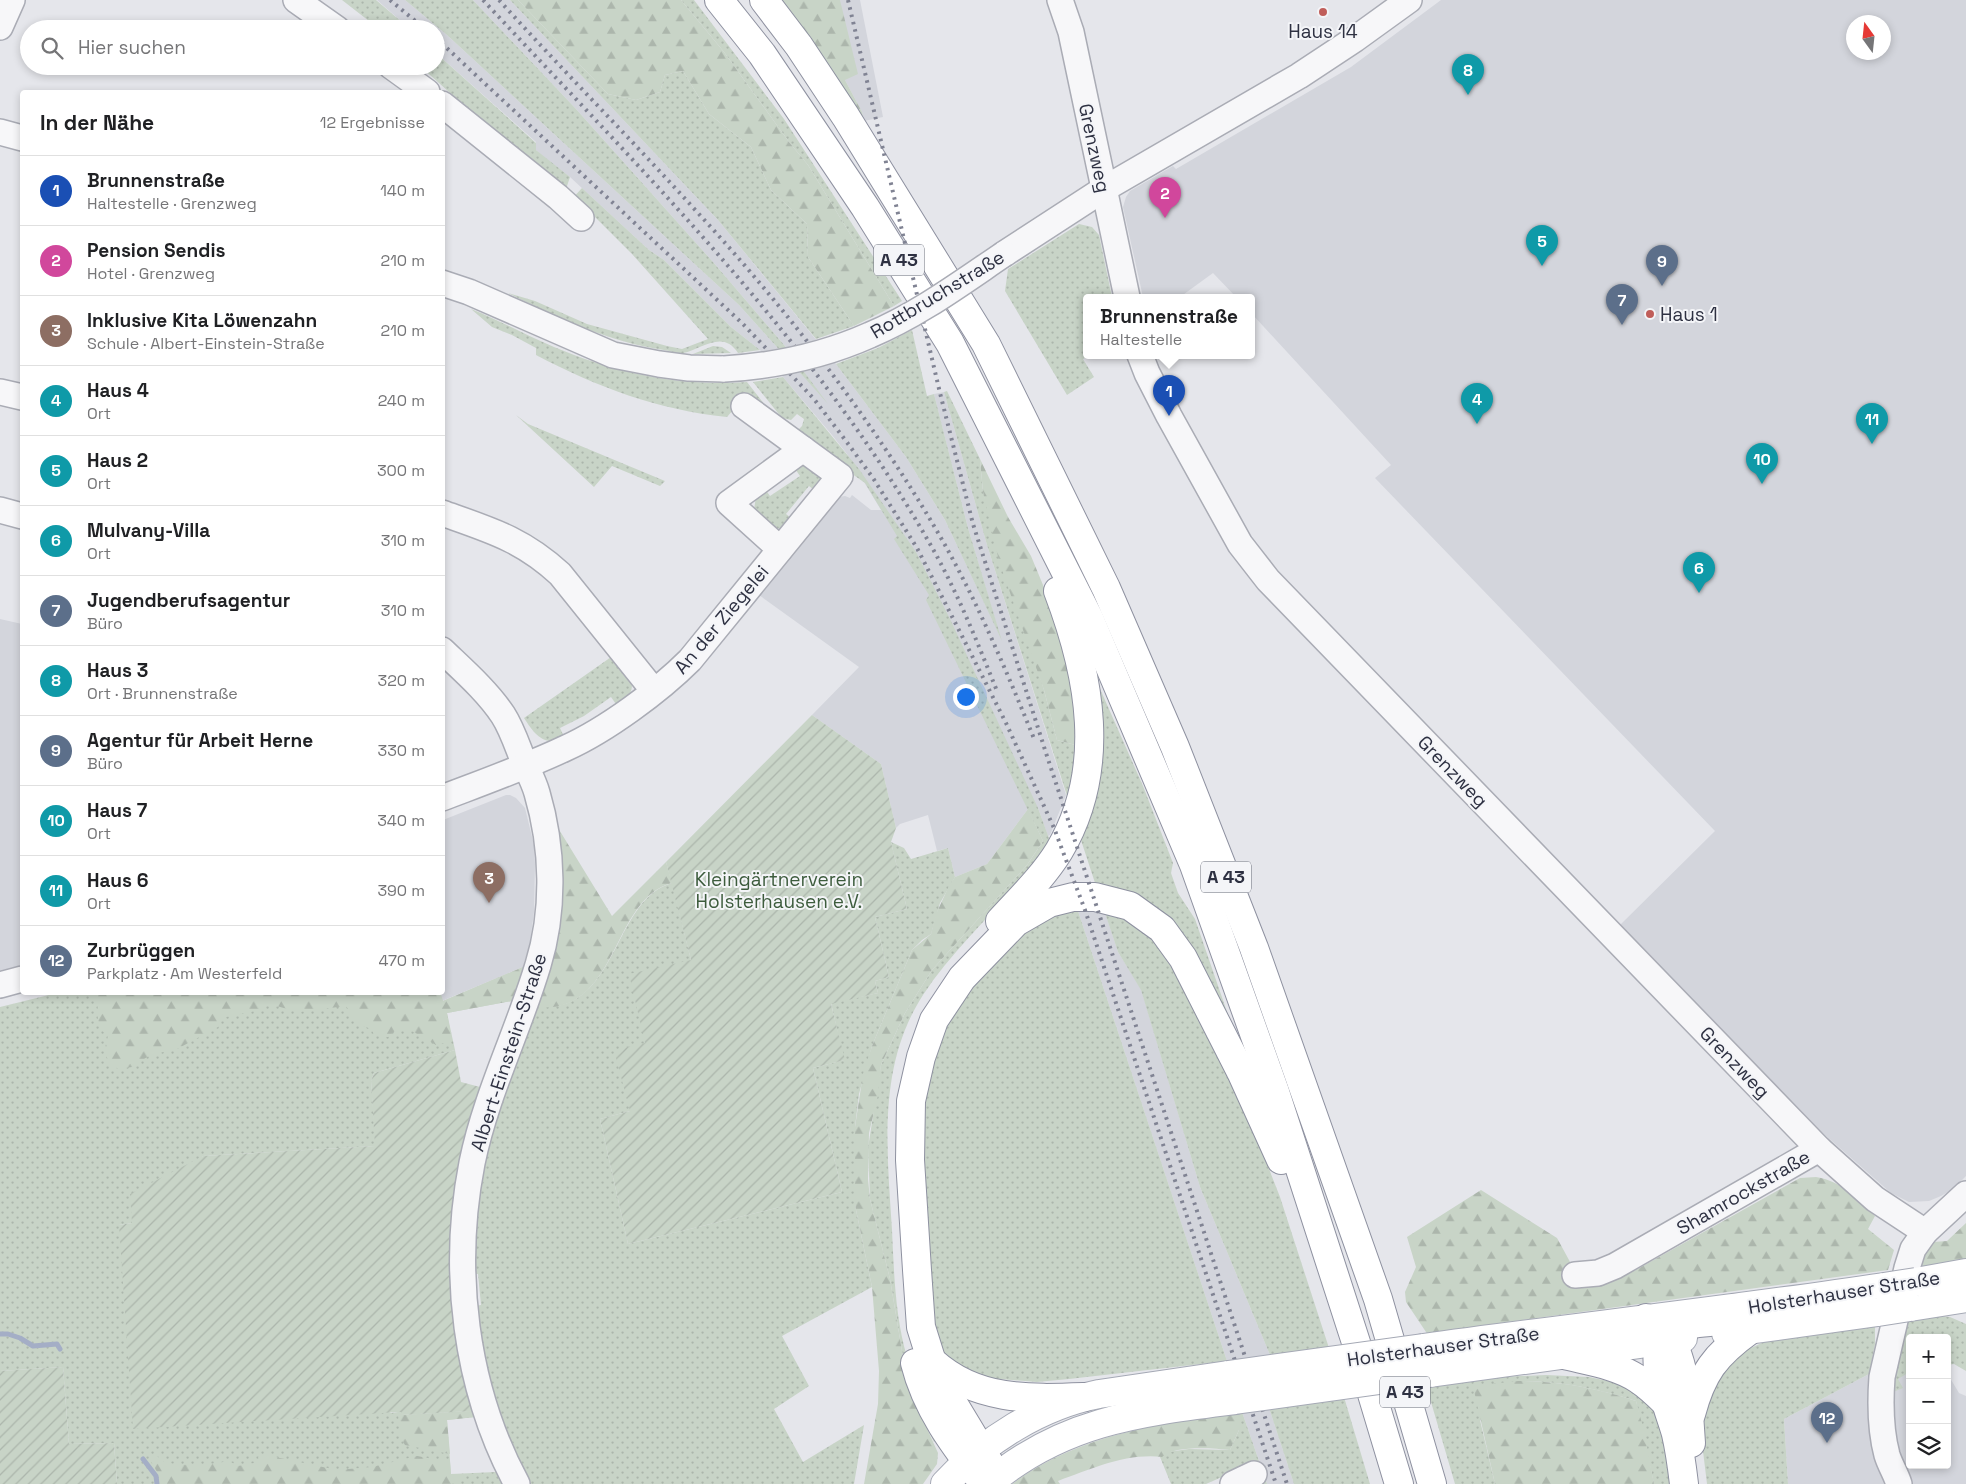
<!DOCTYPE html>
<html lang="de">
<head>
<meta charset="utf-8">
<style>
	:root { --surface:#fff; --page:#f6f6f6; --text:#202124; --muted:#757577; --line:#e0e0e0; --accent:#c05e5a }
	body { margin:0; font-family:"Space Grotesk",sans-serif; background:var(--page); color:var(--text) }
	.controls { position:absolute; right:15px; bottom:15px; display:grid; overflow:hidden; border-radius:5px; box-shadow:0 2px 8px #0003 }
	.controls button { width:45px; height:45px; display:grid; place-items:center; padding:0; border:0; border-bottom:1px solid var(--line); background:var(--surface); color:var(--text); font:25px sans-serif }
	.compass { position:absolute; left:1846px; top:15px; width:45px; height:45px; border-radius:50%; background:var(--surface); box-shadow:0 2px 8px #0003; rotate:345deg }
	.you { position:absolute; left:965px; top:696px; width:18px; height:18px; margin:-12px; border:4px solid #fff; border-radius:50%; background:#1a73e8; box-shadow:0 0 0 8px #1a73e833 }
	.badge { display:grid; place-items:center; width:32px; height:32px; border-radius:50%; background:var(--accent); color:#fff; font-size:16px; font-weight:700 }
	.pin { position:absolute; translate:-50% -41px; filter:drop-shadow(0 1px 2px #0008) }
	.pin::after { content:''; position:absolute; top:26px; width:18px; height:15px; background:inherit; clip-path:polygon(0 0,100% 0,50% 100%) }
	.popup { position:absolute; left:1083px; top:294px; width:172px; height:65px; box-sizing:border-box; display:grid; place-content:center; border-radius:5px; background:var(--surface); filter:drop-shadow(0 1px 4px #0005); font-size:16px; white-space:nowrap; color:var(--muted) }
	.popup b { font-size:19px; color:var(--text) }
	.popup::after { content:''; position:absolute; left:50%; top:100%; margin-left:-10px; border:10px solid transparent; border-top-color:var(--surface) }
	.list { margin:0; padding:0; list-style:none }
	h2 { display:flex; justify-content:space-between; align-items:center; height:65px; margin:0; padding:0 20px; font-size:21px }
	h2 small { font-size:16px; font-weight:400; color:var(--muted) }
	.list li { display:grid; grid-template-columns:32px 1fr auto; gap:15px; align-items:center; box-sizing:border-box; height:70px; padding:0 20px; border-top:1px solid var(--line) }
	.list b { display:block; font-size:19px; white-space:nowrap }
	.list p { margin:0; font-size:16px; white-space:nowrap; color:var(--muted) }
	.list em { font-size:16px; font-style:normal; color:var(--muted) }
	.icon { flex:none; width:28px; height:28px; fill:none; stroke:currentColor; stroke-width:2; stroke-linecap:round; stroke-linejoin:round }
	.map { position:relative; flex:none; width:1966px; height:1484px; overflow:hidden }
	.search { position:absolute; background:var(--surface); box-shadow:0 2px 8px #0003; left:20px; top:20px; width:425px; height:55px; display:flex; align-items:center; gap:12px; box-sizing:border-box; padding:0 18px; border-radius:28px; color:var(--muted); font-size:19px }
	.panel { position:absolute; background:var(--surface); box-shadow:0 2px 8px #0003; left:20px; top:90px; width:425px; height:905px; border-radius:5px }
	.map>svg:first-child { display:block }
</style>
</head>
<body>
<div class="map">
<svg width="1966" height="1484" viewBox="0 0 1966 1484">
	<defs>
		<pattern id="grass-dots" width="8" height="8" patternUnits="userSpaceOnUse" patternTransform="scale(1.25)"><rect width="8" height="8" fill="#c8d4c7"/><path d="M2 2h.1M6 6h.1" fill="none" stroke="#acb6ac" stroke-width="1.8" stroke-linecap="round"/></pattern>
		<pattern id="forest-firs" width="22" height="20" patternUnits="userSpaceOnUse" patternTransform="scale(1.25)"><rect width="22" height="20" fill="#c8d4c7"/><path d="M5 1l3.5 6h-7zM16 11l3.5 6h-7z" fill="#acb6ac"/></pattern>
		<pattern id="garden-furrows" width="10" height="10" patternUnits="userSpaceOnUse" patternTransform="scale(1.25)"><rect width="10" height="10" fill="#c8d4c7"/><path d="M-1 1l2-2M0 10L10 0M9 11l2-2" fill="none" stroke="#acb6ac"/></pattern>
	</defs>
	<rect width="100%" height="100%" fill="#e5e6eb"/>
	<g fill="#d3d5dc" fill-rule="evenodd">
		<polygon points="377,0 405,0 447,35 739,305 823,398 785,346 713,262 576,109 473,0 510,0 718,220 836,364 906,457 945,520 1000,636 968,528 941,422 934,394 944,392 987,545 1066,795 1050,835 1048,836 1038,808 1028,809 987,864 955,877 948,848 937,851 928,815 900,824 896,828 881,764 812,715 859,667 759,595 839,497 845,496 850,498 852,495 871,510 881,510 847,454 832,435 760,350 731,327 664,260 649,250 570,177 545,158 536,150 536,142 436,53 436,29 410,29"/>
		<polygon points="840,0 860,0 883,117 864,121 862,112 845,80"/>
		<path d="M1441 0H1966V1176L1953 1189 1941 1196 1929 1201 1909 1202 1891 1193 1825 1135 1620 925 1715 831 1375 478 1391 465 1252 314V297H1236L1213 273 1180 297H1143L1123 207 1126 197 1130 191 1173 166 1176 169 1351 67ZM1884 22V52H1854V22Z"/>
		<polygon points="0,619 22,624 22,968 0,974"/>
		<polygon points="506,795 510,795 516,798 525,808 534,845 535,864 534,912 530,942 523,967 442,1001 440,993 442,992 443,820"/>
		<polygon points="1079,910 1105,912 1118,952 1141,989 1200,1187 1270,1355 1227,1361 1078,911"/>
		<polygon points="1910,1372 1910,1465 1947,1465 1947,1373 1959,1393 1966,1396 1966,1484 1788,1484 1784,1419 1869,1374 1890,1389 1897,1379"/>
		<polygon points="1269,1408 1294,1484 1267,1484 1242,1412"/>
	</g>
	<g fill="url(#grass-dots)">
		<polygon points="342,0 376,0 410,29 372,29 369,21"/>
		<polygon points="405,0 473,0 576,109 713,262 785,346 828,404 739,305 447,35"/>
		<polygon points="510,0 518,0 608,94 636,100 660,92 665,75 683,71 709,114 751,147 771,190 807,224 808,257 854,326 816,339 718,220"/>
		<polygon points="681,0 694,0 784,119 902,301 894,306 808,165 789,142 724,52"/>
		<polygon points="436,53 536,143 536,150 570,177 564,195 420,66 436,66"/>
		<path d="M582 188 649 250 664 260 731 327 760 350 738 353C723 329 702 349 683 353 678 354 670 351 664 350 609 342 558 318 508 293L535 301 587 324 667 346 682 349 708 339 632 254 592 214 570 201Z"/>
		<polygon points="1079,224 1092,227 1099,235 1112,297 1086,297 1086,355 1090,355 1083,359 1094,377 1067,395 1005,291 1008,269"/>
		<path d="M471 309C499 320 525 335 554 347 616 373 679 387 747 382L776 419 733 410 727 417C658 410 597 387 536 355V348L512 335 492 327Z"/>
		<polygon points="912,330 927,396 934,394 968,528 1002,641 945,520 906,457 836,364 878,348"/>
		<polygon points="713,346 722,347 731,353 693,354"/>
		<path d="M783 377 859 469 916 552 950 619 1038 808 1050 841C1014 897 960 939 923 995 877 1066 887 1150 892 1230 894 1272 895 1316 907 1357 914 1382 930 1413 940 1437L934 1442 920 1413 905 1369 890 1279 870 1199 868 1148 881 1065 905 1013 932 970 1027 865 1043 841 926 600 929 595 894 539 897 536 865 483 811 445 797 431 802 426 804 419 797 414 791 420 782 418 753 382Z"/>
		<polygon points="947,391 980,459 983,492 1044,690 1057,740 1079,746 1069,802 987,545 944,392"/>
		<polygon points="516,415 528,424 665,481 660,486 612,466 594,487"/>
		<polygon points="806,464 822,478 819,494 809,486 786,514 796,522 785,528 774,529 754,510 756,496 763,486 770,496 800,476 793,466"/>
		<path d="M614 655C630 677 643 686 618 707L611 697 584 716 560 728 565 739C543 746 535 735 524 718Z"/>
		<polygon points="1097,682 1143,786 1173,863 1171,873 1178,893 1195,919 1235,1035 1205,982 1097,889 1078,831"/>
		<path d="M891 842 904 848 911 859 948 848 955 877 940 903 931 934 922 940 912 950 872 1046 859 1094 855 1127V1205L872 1287 782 1336 809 1386 774 1409 803 1462 864 1425 854 1484H527L521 1472 487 1377 474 1306 481 1305 478 1274H473V1240L486 1149 534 1007C541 1006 550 1007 557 1006 618 995 617 898 672 883L691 960 645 1043 630 1111 600 1119 628 1244 842 1192 813 1068 844 1060 831 1003 878 993 875 981 889 977 875 917 907 909Z"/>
		<polygon points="1064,910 1078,911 1227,1361 1069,1379 1037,1382 1000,1379 998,1387 944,1361 930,1311 921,1114 941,1033 968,990 1022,933"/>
		<polygon points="1104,910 1117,914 1149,932 1186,990 1251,1123 1280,1197 1329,1348 1270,1355 1200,1187 1141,990 1118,952"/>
		<polygon points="523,967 512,1001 447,1013 455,1050 374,1073 371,1081 376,1146 203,1156 132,1223 119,1225 391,1413 398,1412 402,1415 472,1411 475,1417 447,1420 451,1474 496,1472 502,1484 117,1484 114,1443 69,1444 63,1367 0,1371 0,1007 61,992 440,992 443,1001"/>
		<polygon points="1942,1316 1950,1317 1966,1324 1966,1371 1954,1364 1947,1365 1947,1338 1910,1338 1910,1372 1898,1379 1903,1388 1893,1392 1891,1375 1904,1320"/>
		<polygon points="1875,1324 1875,1344 1869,1374 1784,1419 1788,1484 1707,1484 1703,1451 1705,1399 1727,1366 1744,1351 1764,1342"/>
		<path d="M1546 1375 1589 1377 1622 1384 1658 1408 1674 1484H1654L1636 1401C1596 1388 1559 1381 1518 1381L1480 1420 1495 1484H1455L1426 1385 1498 1377Z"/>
		<polygon points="1344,1397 1370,1484 1294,1484 1269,1408"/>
		<polygon points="1239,1412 1242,1412 1267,1484 1262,1484 1256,1471 1247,1466 1206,1484 1171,1484 1160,1457 1167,1452 1189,1449 1230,1450 1239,1430"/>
	</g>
	<g fill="url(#forest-firs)">
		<polygon points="518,0 681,0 724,52 789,142 808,165 894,306 854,326 808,257 807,224 771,190 751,147 709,114 683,71 665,75 660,92 636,100 608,94"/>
		<polygon points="776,0 840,0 858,74 845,80 862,112 864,121"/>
		<polygon points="980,459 1008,517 1031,556 1055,614 1073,672 1079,746 1057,740 1044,690 999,561 983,492"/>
		<polygon points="1028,809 1043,841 1027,865 932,970 905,1013 881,1065 878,1095 869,1133 868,1179 870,1199 890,1279 905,1369 920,1413 938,1453 937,1464 923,1484 864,1484 878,1404 879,1371 872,1287 855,1205 855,1127 863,1074 872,1046 912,950 931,934 936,914 949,886 955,877 987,864"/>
		<path d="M555 823 612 916 666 862 672 883C609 900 620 1017 534 1007Z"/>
		<path d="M523 967 512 1001 447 1013 452 1041 436 1045 412 1031 396 1030 388 1037 374 1034 371 1029 358 1024 346 1006 298 1012 266 1003 254 1011 221 1018 218 1027 177 1049 150 1055 132 1067 118 1069 108 1062 105 1048 108 1036C97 1028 97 1016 98 1003L91 999 87 993 440 992 443 1001Z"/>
		<path d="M1816 1177C1844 1182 1856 1198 1875 1216L1868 1229 1894 1250 1888 1270 1457 1329V1331L1428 1335 1406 1302 1405 1292 1416 1267 1407 1237 1481 1190 1557 1238 1575 1271 1613 1274 1634 1271 1800 1178Z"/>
		<polygon points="1966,1223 1966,1260 1919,1268 1921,1259 1933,1242 1947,1241"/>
		<path d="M1518 1381C1559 1381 1597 1388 1636 1401L1644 1431 1654 1484H1495L1473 1386Z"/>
		<polygon points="472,1411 475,1417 447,1420 450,1454 405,1445 400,1437 398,1412 402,1412 402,1415"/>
		<path d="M1239 1412V1430L1230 1450C1213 1448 1174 1445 1162 1457 1126 1453 1091 1469 1058 1481L1060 1484H1012C1079 1434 1159 1424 1239 1412Z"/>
		<path d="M261 1454 337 1470 372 1467 417 1456 450 1462 451 1475 469 1474 452 1484H161C160 1473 153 1467 149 1457L156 1455 165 1463 199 1466 229 1461 238 1466 254 1463Z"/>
	</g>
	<g fill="url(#garden-furrows)">
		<polygon points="812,715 881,764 896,828 891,842 907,909 875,917 889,977 875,981 878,993 831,1004 845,1060 813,1068 842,1192 628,1244 600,1119 630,1111 614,1050 645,1043 629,974 691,960 666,862"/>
		<path d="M455 1050 461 1082 480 1087C444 1199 441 1297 472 1411L402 1415 401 1412H398L133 1429 119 1225 132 1223 130 1194 203 1156 375 1146 371 1081 374 1073Z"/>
		<polygon points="63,1367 69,1444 114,1443 117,1484 0,1484 0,1371"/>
	</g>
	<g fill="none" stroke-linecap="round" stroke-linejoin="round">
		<g stroke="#a4aec6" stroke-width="5">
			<polyline points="0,1334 8,1334 20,1338 33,1346 57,1344 60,1349"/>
			<polyline points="143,1459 156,1476 157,1484"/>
		</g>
		<g stroke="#aaacb5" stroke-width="28">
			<g id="minor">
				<polyline points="296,0 337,29"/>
				<polyline points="1060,0 1071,32 1127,297"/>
				<polyline points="0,27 12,0"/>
				<polyline points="391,66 427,92"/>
				<polyline points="442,104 558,197 581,218"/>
				<polyline points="0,132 22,138"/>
				<polyline points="1004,254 1104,189 1299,76 1355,39 1409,0"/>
				<polyline points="442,283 469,292 613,355 659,364 689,368 724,369"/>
				<polyline points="1140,355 1147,373 1169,416 1240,544 1268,580 1819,1149 1875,1199 1925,1232"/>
				<polyline points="0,392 22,397"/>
				<polyline points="0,510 22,516"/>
				<path d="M442 513C490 530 522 539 560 574L654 691"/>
				<polyline points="780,549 729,503 803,449"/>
				<path d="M442 650C464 671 487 691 503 715 512 729 517 745 523 760 528 771 534 782 537 793 553 847 555 910 538 965 518 1032 486 1094 472 1163 451 1270 465 1388 517 1484"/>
				<path d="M442 798C484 782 526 767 566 748 606 730 659 691 690 660L840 476 744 406"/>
				<polyline points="0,985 22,979"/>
				<polyline points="1575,1275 1598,1273 1615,1266 1819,1149"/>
				<polyline points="1233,1484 1254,1474"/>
				<path d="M1899 1484C1896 1474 1890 1465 1887 1455 1880 1429 1880 1404 1882 1377L1907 1268 1913 1249 1925 1232 1966 1194"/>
			</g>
		</g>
		<g stroke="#a5a9b5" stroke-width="30">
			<g id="major">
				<polyline points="1916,1282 1966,1273"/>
				<polyline points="1910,1307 1966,1298"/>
				<polyline points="1726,1333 1878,1312"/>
				<path d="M1423 1348C1577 1327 1731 1310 1884 1287"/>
				<polyline points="1430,1373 1683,1338"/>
				<path d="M945 1484C985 1440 1041 1405 1099 1394L1228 1375"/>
				<path d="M988 1484C1063 1420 1142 1412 1235 1400"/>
			</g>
		</g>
		<g stroke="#8e91a0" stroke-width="30">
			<g id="highway">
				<polyline points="719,0 762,54 865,207 950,343 1089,618 1194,865 1275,1092 1362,1361 1399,1484"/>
				<polyline points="764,0 799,46 846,117 986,344 1106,588 1175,747 1254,948 1378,1299 1432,1484"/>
				<path d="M1000 921C1020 899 1043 877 1059 851 1108 769 1090 675 1058 591"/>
				<path d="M1646 1318C1656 1325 1666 1334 1673 1345 1685 1365 1690 1419 1691 1443"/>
				<path d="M1564 1355C1588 1361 1617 1365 1638 1379 1649 1386 1658 1395 1667 1404"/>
				<path d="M933 1362C976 1401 1029 1399 1084 1397"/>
				<path d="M915 1363C926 1408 954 1445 982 1481"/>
				<path d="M1691 1414C1702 1373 1715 1355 1750 1330"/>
				<polyline points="997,1476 950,1398 931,1359 921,1327 917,1270 910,1160 911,1101 921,1057 934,1020 962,978 1016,922 1049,903 1073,897 1095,897 1130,906 1162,929 1183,958 1242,1074 1281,1160"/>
				<path d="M1684 1484C1682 1467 1680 1451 1676 1434 1670 1411 1642 1349 1669 1332 1685 1322 1703 1324 1721 1320 1726 1318 1732 1312 1736 1308"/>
			</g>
		</g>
		<use href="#minor" stroke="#f7f7f9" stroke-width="25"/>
		<use href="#major" stroke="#fff" stroke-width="28"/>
		<use href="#highway" stroke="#fff" stroke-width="28"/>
		<g stroke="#808393" stroke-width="4" stroke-dasharray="2.5 5" stroke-linecap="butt">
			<polyline points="390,0 425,29"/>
			<path d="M483 0C641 170 809 335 926 537 955 586 976 639 997 691"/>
			<path d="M499 0C564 72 633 141 698 213 788 311 870 417 937 531 976 598 1006 670 1035 741"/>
			<polyline points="848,0 940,393 973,524 1046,753 1287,1484"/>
			<polyline points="436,38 743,324 814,399 846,441 873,478 917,548 962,636 1006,723 1054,828 1085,910 1276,1484"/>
		</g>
		<g stroke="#aaacb5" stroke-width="28" stroke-linecap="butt">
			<path id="minor-bridge" d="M724 369C775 366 823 356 870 335 918 315 961 283 1004 254"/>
		</g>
		<g stroke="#a5a9b5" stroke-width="30" stroke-linecap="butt">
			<g id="major-bridge">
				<polyline points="1884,1287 1916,1282"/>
				<polyline points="1878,1312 1910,1307"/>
				<polyline points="1228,1375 1423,1348"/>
				<polyline points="1235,1400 1430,1373"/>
			</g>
		</g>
		<use href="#minor-bridge" stroke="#f7f7f9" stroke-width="25"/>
		<use href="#major-bridge" stroke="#fff" stroke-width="28"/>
	</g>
	<g fill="#c05e5a" stroke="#f4f5f8" stroke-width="2">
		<circle cx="1323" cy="12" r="5"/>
		<circle cx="1650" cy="314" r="5"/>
	</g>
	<g text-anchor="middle" stroke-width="4" stroke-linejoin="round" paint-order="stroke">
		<g fill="#f4f5f8" stroke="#696c79" stroke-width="1">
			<rect x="874" y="244.5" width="50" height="31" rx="4"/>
			<rect x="1201" y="861.5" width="50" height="31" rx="4"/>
			<rect x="1380" y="1376.5" width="50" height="31" rx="4"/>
		</g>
		<g font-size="18" font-weight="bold" fill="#2e3142">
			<text x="899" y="266">A 43</text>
			<text x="1226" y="883">A 43</text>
			<text x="1405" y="1398">A 43</text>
		</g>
		<g font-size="19" fill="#2e3142" stroke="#f4f5f8">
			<text x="1323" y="38">Haus 14</text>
			<text x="1660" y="321" text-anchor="start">Haus 1</text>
		</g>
		<g font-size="19" fill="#2e3142" stroke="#f4f5f8">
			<text transform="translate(1095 148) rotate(78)" y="7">Grenzweg</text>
			<text transform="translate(937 294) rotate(-31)" y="7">Rottbruchstraße</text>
			<text transform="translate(721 619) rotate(-50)" y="7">An der Ziegelei</text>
			<text transform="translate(1453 771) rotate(46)" y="7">Grenzweg</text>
			<text transform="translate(508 1052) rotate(-72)" y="7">Albert-Einstein-Straße</text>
			<text transform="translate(1735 1062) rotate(46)" y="7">Grenzweg</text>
			<text transform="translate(1743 1192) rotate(-30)" y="7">Shamrockstraße</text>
			<text transform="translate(1844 1292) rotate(-9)" y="7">Holsterhauser Straße</text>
			<text transform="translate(1443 1346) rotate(-8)" y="7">Holsterhauser Straße</text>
		</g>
		<g font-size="19" fill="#3d5c3d" stroke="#f4f5f8">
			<text x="779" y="886">Kleingärtnerverein<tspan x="779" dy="22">Holsterhausen e.V.</tspan></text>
		</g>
	</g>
</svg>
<div class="controls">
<button>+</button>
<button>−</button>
<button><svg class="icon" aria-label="layers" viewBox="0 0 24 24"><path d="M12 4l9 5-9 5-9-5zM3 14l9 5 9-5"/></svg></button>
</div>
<svg class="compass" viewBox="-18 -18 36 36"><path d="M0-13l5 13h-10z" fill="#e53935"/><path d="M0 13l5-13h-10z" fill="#757577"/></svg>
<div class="you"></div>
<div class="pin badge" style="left:1169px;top:416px;background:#1a4fb4">1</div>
<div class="popup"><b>Brunnenstraße</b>Haltestelle</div>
<div class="pin badge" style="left:1165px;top:218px;background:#d1479c">2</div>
<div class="pin badge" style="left:489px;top:903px;background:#8d6e63">3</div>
<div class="pin badge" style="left:1477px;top:424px;background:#0f9aa8">4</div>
<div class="pin badge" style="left:1542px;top:266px;background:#0f9aa8">5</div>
<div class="pin badge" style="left:1699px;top:593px;background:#0f9aa8">6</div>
<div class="pin badge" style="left:1622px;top:325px;background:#5c6f8a">7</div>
<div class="pin badge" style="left:1468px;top:95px;background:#0f9aa8">8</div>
<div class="pin badge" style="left:1662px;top:286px;background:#5c6f8a">9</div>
<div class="pin badge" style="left:1762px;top:484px;background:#0f9aa8">10</div>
<div class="pin badge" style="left:1872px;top:444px;background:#0f9aa8">11</div>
<div class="pin badge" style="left:1827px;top:1443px;background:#5c6f8a">12</div>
<div class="search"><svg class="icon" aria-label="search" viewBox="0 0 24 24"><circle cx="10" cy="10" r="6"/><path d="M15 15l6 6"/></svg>Hier suchen</div>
<section class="panel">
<h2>In der Nähe<small>12 Ergebnisse</small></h2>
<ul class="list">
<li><span class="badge" style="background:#1a4fb4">1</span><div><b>Brunnenstraße</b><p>Haltestelle · Grenzweg</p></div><em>140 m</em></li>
<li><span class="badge" style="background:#d1479c">2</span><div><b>Pension Sendis</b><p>Hotel · Grenzweg</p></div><em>210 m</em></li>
<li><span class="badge" style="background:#8d6e63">3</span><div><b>Inklusive Kita Löwenzahn</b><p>Schule · Albert-Einstein-Straße</p></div><em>210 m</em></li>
<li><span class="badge" style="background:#0f9aa8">4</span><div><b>Haus 4</b><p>Ort</p></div><em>240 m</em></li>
<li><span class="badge" style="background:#0f9aa8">5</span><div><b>Haus 2</b><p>Ort</p></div><em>300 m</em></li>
<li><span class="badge" style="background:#0f9aa8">6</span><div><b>Mulvany-Villa</b><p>Ort</p></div><em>310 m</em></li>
<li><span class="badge" style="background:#5c6f8a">7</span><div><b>Jugendberufsagentur</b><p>Büro</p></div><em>310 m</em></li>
<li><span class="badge" style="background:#0f9aa8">8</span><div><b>Haus 3</b><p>Ort · Brunnenstraße</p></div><em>320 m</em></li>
<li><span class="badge" style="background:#5c6f8a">9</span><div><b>Agentur für Arbeit Herne</b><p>Büro</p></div><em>330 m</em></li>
<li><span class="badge" style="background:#0f9aa8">10</span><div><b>Haus 7</b><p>Ort</p></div><em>340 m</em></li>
<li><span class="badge" style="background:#0f9aa8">11</span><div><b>Haus 6</b><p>Ort</p></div><em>390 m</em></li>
<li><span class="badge" style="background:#5c6f8a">12</span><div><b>Zurbrüggen</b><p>Parkplatz · Am Westerfeld</p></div><em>470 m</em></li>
</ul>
</section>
</div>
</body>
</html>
